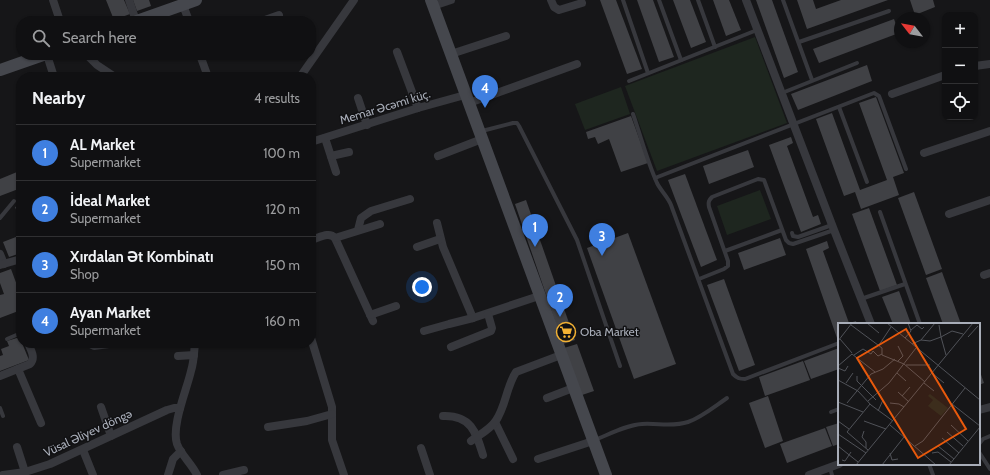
<!DOCTYPE html>
<html lang="en">
<head>
<meta charset="utf-8">
<style>
	:root { --surface:#101012; --page:#1e1e20; --text:#f1f3f6; --muted:#9c9d9f; --line:#303032; --accent:#f2b134 }
	body { margin:0; font-family:Cabin,sans-serif; background:var(--page); color:var(--text) }
	.controls { position:absolute; right:12px; top:12px; display:grid; overflow:hidden; border-radius:8px; box-shadow:0 1px 3px #0004 }
	.controls button { width:36px; height:36px; display:grid; place-items:center; padding:0; border:0; border-bottom:1px solid var(--line); background:var(--surface); color:var(--text); font:20px sans-serif }
	.compass { position:absolute; left:894px; top:12px; width:36px; height:36px; border-radius:50%; background:var(--surface); box-shadow:0 1px 3px #0004; rotate:301deg }
	.you { position:absolute; left:422px; top:287px; width:14px; height:14px; margin:-10px; border:3px solid #fff; border-radius:50%; background:#1a73e8; box-shadow:0 0 0 6px #1a73e833 }
	.badge { display:grid; place-items:center; width:26px; height:26px; border-radius:50%; background:var(--accent); color:#fff; font-size:13px; font-weight:700 }
	.pin { position:absolute; translate:-50% -33px; filter:drop-shadow(0 1px 2px #0008) }
	.pin::after { content:''; position:absolute; top:21px; width:14px; height:12px; background:inherit; clip-path:polygon(0 0,100% 0,50% 100%) }
	.list { margin:0; padding:0; list-style:none }
	h2 { display:flex; justify-content:space-between; align-items:center; height:52px; margin:0; padding:0 16px; font-size:17px }
	h2 small { font-size:13px; font-weight:400; color:var(--muted) }
	.list li { display:grid; grid-template-columns:26px 1fr auto; gap:12px; align-items:center; box-sizing:border-box; height:56px; padding:0 16px; border-top:1px solid var(--line) }
	.list b { display:block; font-size:15px; white-space:nowrap }
	.list p { margin:0; font-size:13px; white-space:nowrap; color:var(--muted) }
	.list em { font-size:13px; font-style:normal; color:var(--muted) }
	.icon { flex:none; width:22px; height:22px; fill:none; stroke:currentColor; stroke-width:2; stroke-linecap:round; stroke-linejoin:round }
	.map { position:relative; flex:none; width:990px; height:475px; overflow:hidden }
	.search { position:absolute; background:var(--surface); box-shadow:0 1px 3px #0004; left:16px; top:16px; width:300px; height:44px; display:flex; align-items:center; gap:10px; box-sizing:border-box; padding:0 14px; border-radius:16px; color:var(--muted); font-size:15px }
	.panel { position:absolute; background:var(--surface); box-shadow:0 1px 3px #0004; left:16px; top:72px; width:300px; height:276px; border-radius:16px }
	.map>svg:first-child { display:block }
</style>
</head>
<body>
<div class="map">
<svg width="990" height="475" viewBox="0 0 990 475">
	<rect width="100%" height="100%" fill="#161618"/>
	<g fill="#1e261f">
		<polygon points="755,37 787,123 657,171 625,86"/>
		<polygon points="621,87 630,114 585,130 575,104"/>
		<polygon points="760,190 771,219 727,235 717,206"/>
	</g>
	<g fill="#404145">
		<polygon points="106,0 124,0 130,14 114,20"/>
		<polygon points="133,0 149,0 151,6 137,11"/>
		<polygon points="600,0 616,0 642,69 627,74"/>
		<polygon points="637,0 653,0 674,57 659,62"/>
		<polygon points="673,0 690,0 706,42 691,48"/>
		<polygon points="713,0 729,0 741,30 726,36"/>
		<polygon points="756,0 772,0 798,72 784,78"/>
		<polygon points="797,0 813,0 816,9 841,0 888,0 807,29"/>
		<polygon points="910,0 933,0 935,7 915,15"/>
		<polygon points="894,19 899,33 819,63 813,49"/>
		<polygon points="867,65 872,81 798,110 791,94"/>
		<polygon points="876,97 904,173 893,177 899,195 861,209 855,192 844,196 816,119 832,113 860,190 887,180 859,103"/>
		<polygon points="631,116 648,163 621,172 609,139 598,144 595,137 588,139 586,132"/>
		<polygon points="791,137 793,143 787,146 813,217 818,215 821,224 801,232 769,145"/>
		<polygon points="748,150 754,167 709,184 703,166"/>
		<polygon points="17,172 21,182 21,188 0,196 0,179"/>
		<polygon points="685,174 717,260 701,267 668,180"/>
		<polygon points="914,192 942,269 926,275 898,198"/>
		<polygon points="526,200 575,340 563,344 515,204"/>
		<polygon points="21,205 21,222 15,207"/>
		<polygon points="869,208 897,285 880,291 852,214"/>
		<polygon points="628,233 676,364 634,379 587,248"/>
		<polygon points="21,235 21,253 9,257 3,242"/>
		<polygon points="780,238 786,255 744,270 738,253"/>
		<polygon points="827,241 829,248 823,251 849,323 856,321 857,324 839,324 839,337 837,338 806,249"/>
		<polygon points="11,269 21,296 21,310 0,318 0,295 4,294 0,283 0,273"/>
		<polygon points="942,272 961,324 943,324 926,278"/>
		<polygon points="724,279 755,365 739,371 707,285"/>
		<polygon points="899,291 911,324 893,324 882,297"/>
		<polygon points="20,337 21,343 22,343 29,360 0,371 0,356 3,355 1,349 9,346 7,341"/>
		<polygon points="577,344 594,391 582,395 564,348"/>
		<polygon points="839,348 839,369 811,379 804,361"/>
		<polygon points="803,361 810,380 765,396 759,377"/>
		<polygon points="979,369 984,383 979,385"/>
		<polygon points="768,396 783,441 765,448 749,403"/>
		<polygon points="839,423 839,444 833,446 826,427"/>
		<polygon points="825,428 832,446 787,463 780,444"/>
	</g>
	<g fill="none" stroke-linecap="round" stroke-linejoin="round">
		<g stroke="#37383d" stroke-width="4">
			<polyline points="623,0 648,73"/>
			<polyline points="659,0 681,60"/>
			<polyline points="698,0 715,47"/>
			<polyline points="783,0 812,80"/>
			<polyline points="799,42 889,11"/>
			<polyline points="629,81 757,30"/>
			<polyline points="782,93 857,63"/>
			<polyline points="839,107 867,182"/>
			<path d="M633 114C641 137 647 161 657 183 661 191 668 197 671 205L733 374C737 378 739 379 745 379L839 343"/>
			<polyline points="482,131 513,123 517,123 519,126 577,240 620,366"/>
			<polyline points="655,178 874,93 879,96 906,169"/>
			<polyline points="880,212 920,324"/>
			<polyline points="0,218 14,201"/>
			<polyline points="792,233 793,236 798,237 832,225"/>
			<polyline points="725,251 782,230"/>
			<path d="M699 279 724 269 728 266V261L709 207C708 202 709 200 712 197L758 179 764 180 786 240 789 243 793 244 834 230"/>
			<polyline points="861,299 905,284"/>
			<polyline points="7,339 21,333"/>
			<polyline points="0,408 3,416"/>
			<polyline points="831,412 839,409"/>
			<path d="M595 440C610 434 626 425 642 424 658 423 673 427 688 422 702 417 715 406 727 398"/>
			<polyline points="979,444 983,439 990,436"/>
			<polyline points="979,452 990,469"/>
			<polyline points="929,464 933,475"/>
			<polyline points="830,468 832,475"/>
		</g>
		<g stroke="#37383d" stroke-width="8">
			<polyline points="53,0 60,21"/>
			<polyline points="129,0 136,21"/>
			<polyline points="551,0 554,7 559,10 582,3"/>
			<polyline points="746,0 834,230 871,324"/>
			<polyline points="183,5 189,21"/>
			<polyline points="433,6 451,0"/>
			<polyline points="262,21 279,15"/>
			<polyline points="397,52 418,108"/>
			<polyline points="451,54 506,36"/>
			<polyline points="47,55 54,77"/>
			<polyline points="87,55 97,65 115,77"/>
			<polyline points="200,55 208,77"/>
			<polyline points="975,66 990,64"/>
			<polyline points="300,77 354,0"/>
			<polyline points="892,94 945,75"/>
			<polyline points="358,98 367,125"/>
			<polyline points="469,103 577,64"/>
			<polyline points="325,138 336,172"/>
			<polyline points="311,142 418,108 465,95"/>
			<polyline points="924,153 990,131"/>
			<polyline points="331,156 349,152"/>
			<polyline points="438,156 482,139"/>
			<polyline points="949,214 990,200"/>
			<polyline points="437,223 443,247 473,318"/>
			<polyline points="358,230 361,218 371,211 410,199"/>
			<polyline points="335,238 373,321"/>
			<path d="M311 240C319 238 329 231 335 238L380 224"/>
			<polyline points="417,247 440,239"/>
			<polyline points="0,254 4,264"/>
			<polyline points="0,265 21,259"/>
			<polyline points="984,275 990,273"/>
			<polyline points="370,315 396,306"/>
			<polyline points="424,331 449,324 473,318 539,296"/>
			<polyline points="311,338 332,407 332,440 344,475"/>
			<polyline points="88,343 94,346 109,344"/>
			<path d="M195 343C194 352 194 362 191 371 187 389 171 426 177 444 181 455 192 464 197 475"/>
			<polyline points="451,347 491,331 492,328 488,314"/>
			<polyline points="178,356 194,355"/>
			<polyline points="18,369 41,423"/>
			<path d="M0 376 30 364C36 358 31 350 28 343"/>
			<polyline points="547,398 573,388"/>
			<polyline points="101,407 111,436"/>
			<polyline points="979,410 990,407"/>
			<path d="M443 416C471 415 476 432 483 455"/>
			<polyline points="495,422 513,459"/>
			<polyline points="268,427 307,421 332,414"/>
			<path d="M471 441C479 435 489 430 495 422 506 407 506 387 516 372L561 355"/>
			<polyline points="17,447 25,472"/>
			<polyline points="421,448 430,475"/>
			<polyline points="83,450 93,475"/>
			<polyline points="538,459 593,441"/>
			<polyline points="3,475 25,472 50,464 167,410 174,408 180,408"/>
			<polyline points="168,475 173,459 181,451"/>
			<polyline points="223,475 244,470"/>
			<polyline points="809,475 839,464"/>
		</g>
		<g stroke="#45474d" stroke-width="12">
			<polyline points="431,0 606,475"/>
			<polyline points="137,21 196,0"/>
			<polyline points="0,70 43,55"/>
		</g>
	</g>
	<defs>
		<g id="supermarket-ring" transform="scale(1)"><circle r="9.5" fill="#111113" stroke="#f2b134" stroke-width="1.5"/><path d="M-6-5.5h2.5l.6 2H6L4.5 2H-2.5L-4.4-4H-6ZM-1.5 3.2a1.3 1.3 0 1 0 .1 0ZM3 3.2a1.3 1.3 0 1 0 .1 0Z" fill="#f2b134"/></g>
	</defs>
	<g fill-rule="evenodd">
		<use href="#supermarket-ring" x="566" y="332"/>
	</g>
	<g text-anchor="middle" stroke-width="3" stroke-linejoin="round" paint-order="stroke">
		<g font-size="12" fill="#a8adb8" stroke="#111113">
			<text transform="translate(385 107) rotate(-17)" y="4">Memar Əcəmi küç.</text>
			<text transform="translate(88 433) rotate(-25)" y="4">Vüsal Əliyev döngə</text>
		</g>
		<g font-size="12" fill="#a8adb8" stroke="#111113" text-anchor="start">
			<text x="580" y="336">Oba Market</text>
		</g>
	</g>
	<g transform="translate(838 323)">
		<rect width="142" height="142" fill="#161618"/>
		<path d="M92 71 110 85 103 93 90 83 95 77 90 73Z" fill="#1e261f"/>
		<path fill="none" stroke="#505258" stroke-width="1" d="M29 0 41 10M49 0 142 77M13 2 44 25V32L66 41 87 59M73 7 79 2 84 6 86 4M130 14 140 3M67 15 73 8 70 0M2 16 14 30M83 17 92 18 103 14 101 2M0 18 14 0M74 21 83 17 97 0M41 22 53 4M60 23 65 33 60 38M16 32 25 26 33 31 35 28 40 33 44 31M108 32 103 14 114 8 125 11M68 42H92M0 43 14 31 37 49M0 45 7 48 10 43M59 50 68 58M94 50 106 60M19 53V58L38 77M0 57 20 68 33 82 55 98M8 60 15 50M86 60 96 68M60 69 71 79M64 73 72 64M30 78 51 60 78 25M0 79 25 89M9 80 33 51 45 46 57 36M52 80 61 81 66 84M114 81 142 103M40 88 45 77M0 98 11 106M26 98 48 106M52 102 98 142M113 102 130 118M26 108 24 114 28 119V125M109 109 125 123M0 111 28 130M104 115 121 130M0 123 20 139M77 123 85 118 127 65M100 123 116 136M30 127 9 109 32 81M52 130 54 137 60 136M94 130 100 129 113 139M4 137 7 138 13 129M18 142 135 0M44 142 66 114M111 142 142 104"/>
		<path fill="#e8590c" fill-opacity="0.15" stroke="#e8590c" stroke-width="2" d="M68 6 128 106 80 135 19 35Z"/>
		<rect width="142" height="142" fill="none" stroke="#a8adb8" stroke-width="2"/>
	</g>
</svg>
<div class="controls">
<button>+</button>
<button>−</button>
<button><svg class="icon" aria-label="locate" viewBox="0 0 24 24"><circle cx="12" cy="12" r="6"/><path d="M12 2v4M12 18v4M2 12h4M18 12h4"/></svg></button>
</div>
<svg class="compass" viewBox="-18 -18 36 36"><path d="M0-13l5 13h-10z" fill="#e53935"/><path d="M0 13l5-13h-10z" fill="#9c9d9f"/></svg>
<div class="you"></div>
<div class="pin badge" style="left:535px;top:247px;background:#3f7fe0">1</div>
<div class="pin badge" style="left:560px;top:317px;background:#3f7fe0">2</div>
<div class="pin badge" style="left:602px;top:256px;background:#3f7fe0">3</div>
<div class="pin badge" style="left:485px;top:108px;background:#3f7fe0">4</div>
<div class="search"><svg class="icon" aria-label="search" viewBox="0 0 24 24"><circle cx="10" cy="10" r="6"/><path d="M15 15l6 6"/></svg>Search here</div>
<section class="panel">
<h2>Nearby<small>4 results</small></h2>
<ul class="list">
<li><span class="badge" style="background:#3f7fe0">1</span><div><b>AL Market</b><p>Supermarket</p></div><em>100 m</em></li>
<li><span class="badge" style="background:#3f7fe0">2</span><div><b>İdeal Market</b><p>Supermarket</p></div><em>120 m</em></li>
<li><span class="badge" style="background:#3f7fe0">3</span><div><b>Xırdalan Ət Kombinatı</b><p>Shop</p></div><em>150 m</em></li>
<li><span class="badge" style="background:#3f7fe0">4</span><div><b>Ayan Market</b><p>Supermarket</p></div><em>160 m</em></li>
</ul>
</section>
</div>
</body>
</html>
